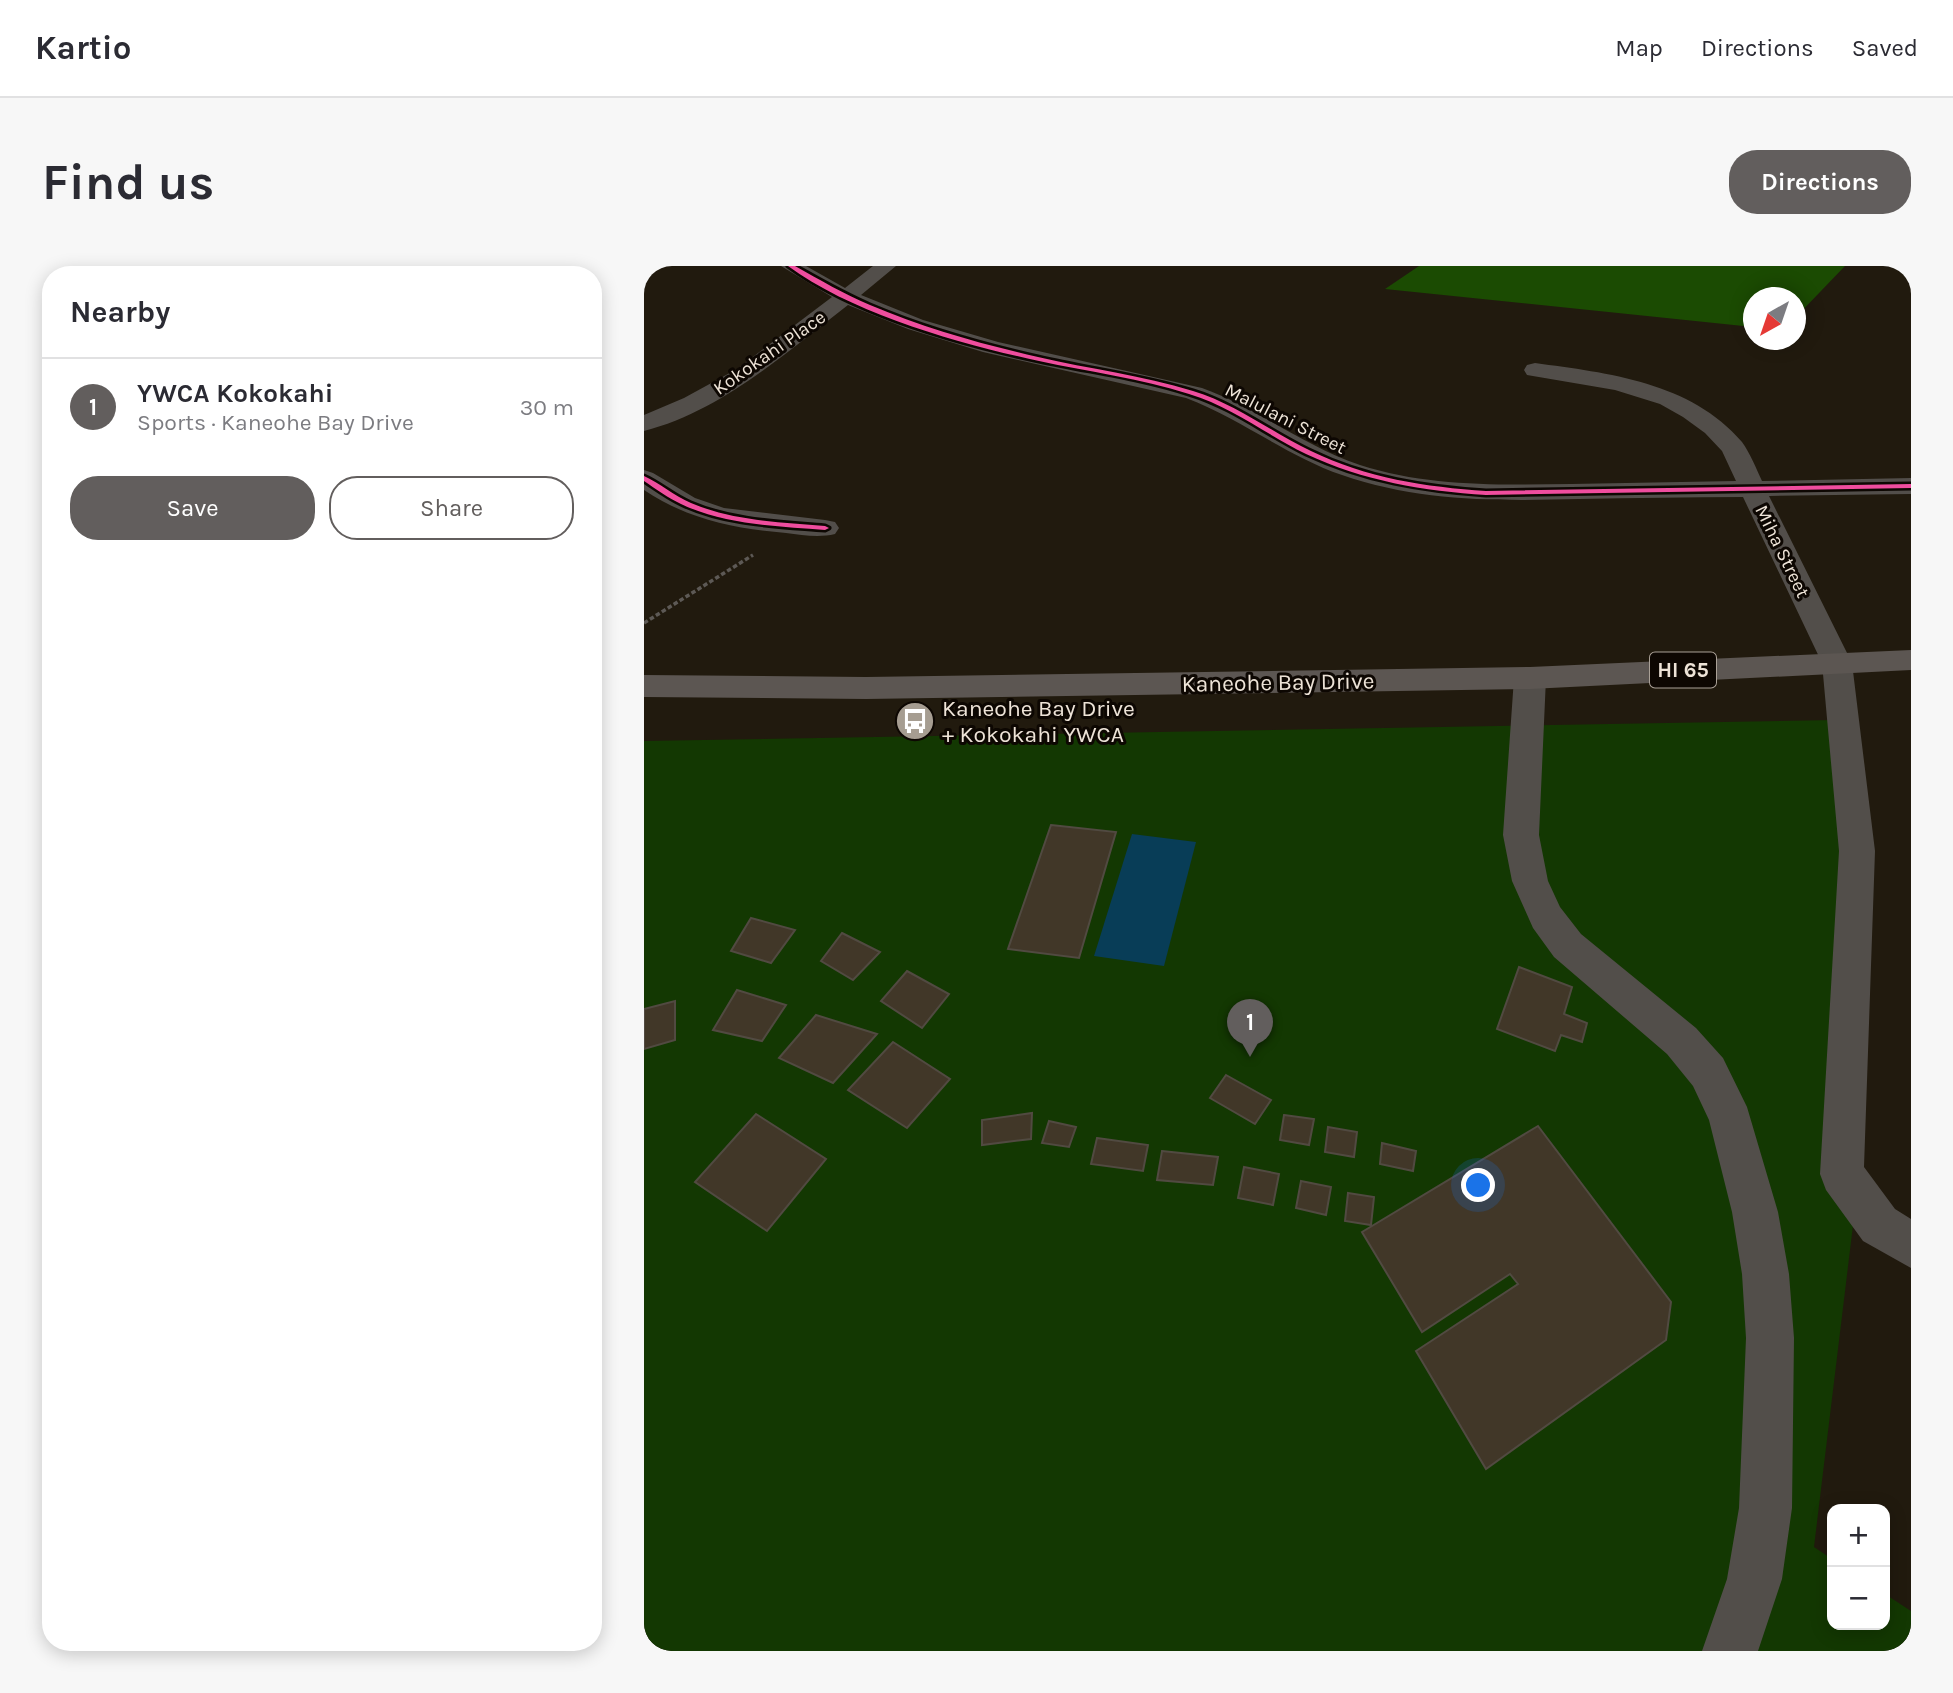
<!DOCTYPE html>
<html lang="en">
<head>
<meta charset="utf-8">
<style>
	:root { --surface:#fff; --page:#f7f7f7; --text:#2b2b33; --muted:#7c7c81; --line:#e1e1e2; --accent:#625e5d }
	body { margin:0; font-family:Karla,sans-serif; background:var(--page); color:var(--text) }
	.controls { position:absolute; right:21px; bottom:21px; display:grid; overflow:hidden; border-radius:14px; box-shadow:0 4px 18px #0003 }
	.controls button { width:63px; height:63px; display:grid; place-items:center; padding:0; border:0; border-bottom:2px solid var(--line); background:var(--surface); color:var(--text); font:35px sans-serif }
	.compass { position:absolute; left:1099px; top:21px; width:63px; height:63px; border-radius:50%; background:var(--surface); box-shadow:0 4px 18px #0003; rotate:220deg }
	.you { position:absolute; left:835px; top:920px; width:24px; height:24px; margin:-18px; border:5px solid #fff; border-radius:50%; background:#1a73e8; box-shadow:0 0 0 10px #1a73e833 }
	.badge { display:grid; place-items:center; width:46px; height:46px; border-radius:50%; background:var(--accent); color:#fff; font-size:23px; font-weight:700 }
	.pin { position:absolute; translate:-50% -58px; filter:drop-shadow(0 2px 4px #0008) }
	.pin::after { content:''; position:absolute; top:37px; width:24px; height:21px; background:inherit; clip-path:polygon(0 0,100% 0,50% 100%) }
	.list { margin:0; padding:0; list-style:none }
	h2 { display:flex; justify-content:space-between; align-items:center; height:91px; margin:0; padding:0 28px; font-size:30px }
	h2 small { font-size:23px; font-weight:400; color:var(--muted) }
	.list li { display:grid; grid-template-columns:46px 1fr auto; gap:21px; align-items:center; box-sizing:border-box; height:98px; padding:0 28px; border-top:2px solid var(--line) }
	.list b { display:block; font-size:26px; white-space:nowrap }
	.list p { margin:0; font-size:23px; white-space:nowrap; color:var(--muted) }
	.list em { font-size:23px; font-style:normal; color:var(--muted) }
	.actions { display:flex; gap:14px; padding:21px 28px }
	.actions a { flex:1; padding:16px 0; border:2px solid var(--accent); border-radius:28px; text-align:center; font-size:24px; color:var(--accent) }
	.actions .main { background:var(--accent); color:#fff }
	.map { position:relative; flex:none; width:1267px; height:1385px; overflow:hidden; border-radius:28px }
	header { display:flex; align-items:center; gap:42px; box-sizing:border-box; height:98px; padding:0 35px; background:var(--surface); border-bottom:2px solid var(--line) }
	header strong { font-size:33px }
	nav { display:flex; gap:38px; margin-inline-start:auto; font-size:24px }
	.intro { display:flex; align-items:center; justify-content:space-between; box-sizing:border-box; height:168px; padding:0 42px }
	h1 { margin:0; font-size:49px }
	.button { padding:18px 32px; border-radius:28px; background:var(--accent); color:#fff; font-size:24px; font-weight:700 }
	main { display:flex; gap:42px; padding:0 42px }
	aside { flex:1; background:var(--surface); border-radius:28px; box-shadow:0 4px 18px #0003 }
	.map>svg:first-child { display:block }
</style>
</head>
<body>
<header>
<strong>Kartio</strong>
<nav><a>Map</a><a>Directions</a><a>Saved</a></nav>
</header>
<div class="intro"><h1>Find us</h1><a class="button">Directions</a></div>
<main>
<aside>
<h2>Nearby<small></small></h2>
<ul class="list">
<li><span class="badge">1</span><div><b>YWCA Kokokahi</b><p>Sports · Kaneohe Bay Drive</p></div><em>30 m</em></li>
</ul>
<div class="actions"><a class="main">Save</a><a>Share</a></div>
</aside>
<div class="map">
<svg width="1267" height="1385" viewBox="0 0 1267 1385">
	<rect width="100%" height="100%" fill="#211a0e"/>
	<polygon fill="#133802" points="1192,454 1211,943 1170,1281 1188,1293 1188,1359 1241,1359 1241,1328 1267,1345 1267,1385 0,1385 0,475"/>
	<polygon fill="#1b4b02" points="775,0 1201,0 1152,51 1152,32 1110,32 1109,61 741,23"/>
	<polygon fill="#083d57" points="488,568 552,576 520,700 450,690"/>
	<g fill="#413728" stroke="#514a41" stroke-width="2">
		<polygon points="407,559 472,566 435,692 364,683"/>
		<polygon points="107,652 151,664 127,697 87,685"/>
		<polygon points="198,667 236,686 209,714 177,695"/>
		<polygon points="875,701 928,721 920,748 943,757 938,776 917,769 911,785 853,763"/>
		<polygon points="263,705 305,728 278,762 237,735"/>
		<polygon points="93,724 142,739 118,775 69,764"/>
		<polygon points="31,735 31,774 0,783 0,743"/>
		<polygon points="172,749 233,768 189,817 135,792"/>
		<polygon points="249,776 306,813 263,862 204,824"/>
		<polygon points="582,809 627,834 611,858 566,832"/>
		<polygon points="388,847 387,873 338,879 338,854"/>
		<polygon points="112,848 182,893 123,965 51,916"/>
		<polygon points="640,849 670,853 665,879 636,874"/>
		<polygon points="405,855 432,861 425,881 398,877"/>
		<polygon points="894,860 1027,1036 1022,1074 842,1203 772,1085 874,1018 866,1008 778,1066 718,966"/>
		<polygon points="684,861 713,866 710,891 681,886"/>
		<polygon points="453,872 504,879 499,905 447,898"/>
		<polygon points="738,877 772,885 769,905 736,898"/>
		<polygon points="518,885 574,891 569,919 513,914"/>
		<polygon points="600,901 635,908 629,939 594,932"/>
		<polygon points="657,915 687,921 682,949 652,942"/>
		<polygon points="704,927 730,931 727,959 701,955"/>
	</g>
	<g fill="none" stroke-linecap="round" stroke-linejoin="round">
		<polyline stroke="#5d5955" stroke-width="3.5" stroke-dasharray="4.5 2.5" stroke-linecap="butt" points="0,357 109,289"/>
		<g fill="#524e4a" fill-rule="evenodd">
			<path d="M137 0H162L201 22 229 0H252L217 29 279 54 354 76 558 122C613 142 660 180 716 199 784 221 856 219 927 218 982 217 1037 216 1092 215L1078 185 1061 167 1039 151 1016 138 971 124 883 109 880 104 883 99 891 97C964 107 1047 116 1098 176 1106 187 1112 202 1118 215L1267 212V228L1125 230 1208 397 1231 585 1220 901 1251 943 1267 953V1002L1219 975 1182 924 1176 908 1195 585 1178 397 1099 231C1045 231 990 232 935 233 854 235 776 236 698 209 643 190 597 153 542 132L339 86 264 63 204 39C143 86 76 146 0 165V149L40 132 93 103 188 31Z"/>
			<path d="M0 204 9 207 51 232 80 242 181 254 191 256 195 262 191 268C175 272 158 269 142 267 91 263 43 253 0 224Z"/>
			<polygon points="886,401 897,404 902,412 895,569 904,615 916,641 937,668 1052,762 1079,792 1103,841 1134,946 1145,1008 1150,1072 1148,1242 1138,1313 1114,1385 1058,1385 1083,1313 1095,1242 1102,1072 1098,1008 1088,946 1065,854 1049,820 1023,788 910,691 889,662 868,615 859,569 870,412 875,404"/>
		</g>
		<polygon fill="#5c5652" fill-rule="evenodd" points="1267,384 1267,404 886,423 222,433 0,431 0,409 222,411 886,401"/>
		<g stroke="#0d0702" stroke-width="5">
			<g id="cycleway">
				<path d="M144 0H151C176 14 200 28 226 39 280 62 337 78 394 91 445 103 498 109 549 125 592 138 627 166 667 185 722 212 782 221 842 225L1267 218V222L842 229C780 225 719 215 662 188 623 169 588 141 545 128 496 112 445 106 395 95 316 78 209 48 144 0Z"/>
				<path d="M0 210C16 217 30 230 47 237 89 255 136 256 181 260L185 262 181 264C133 260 81 259 37 238 24 232 12 223 0 215Z"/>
			</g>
		</g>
		<use href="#cycleway" fill="#ef4d9e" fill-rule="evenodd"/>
	</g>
	<defs>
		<g id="bus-disc" transform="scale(2.0125)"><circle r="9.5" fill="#a69d91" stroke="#0d0702"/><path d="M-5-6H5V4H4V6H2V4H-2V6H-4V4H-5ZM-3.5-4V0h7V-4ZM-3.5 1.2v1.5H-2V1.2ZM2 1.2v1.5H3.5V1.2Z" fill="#fff"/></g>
	</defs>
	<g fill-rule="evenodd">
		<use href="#bus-disc" x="271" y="455"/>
	</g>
	<g text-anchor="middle" stroke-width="6" stroke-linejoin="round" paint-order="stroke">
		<g font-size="19" fill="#ede3d7" stroke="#0d0702">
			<text transform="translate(125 86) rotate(-35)" y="7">Kokokahi Place</text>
			<text transform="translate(642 152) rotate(27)" y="7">Malulani Street</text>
			<text transform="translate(1139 285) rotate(64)" y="7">Miha Street</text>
		</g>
		<rect fill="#0d0702" stroke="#aaa197" stroke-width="2" x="1006" y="386.5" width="66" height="35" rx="5"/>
		<g font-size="21" font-weight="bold" fill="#ede3d7">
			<text x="1039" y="411">HI 65</text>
		</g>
		<g font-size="23" fill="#ede3d7" stroke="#0d0702">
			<text transform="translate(634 416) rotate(-1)" y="8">Kaneohe Bay Drive</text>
		</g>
		<g font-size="23" fill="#ede3d7" stroke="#0d0702" text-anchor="start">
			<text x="298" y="450">Kaneohe Bay Drive<tspan x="298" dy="26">+ Kokokahi YWCA</tspan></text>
		</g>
	</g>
</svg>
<div class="controls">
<button>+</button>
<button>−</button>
</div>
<svg class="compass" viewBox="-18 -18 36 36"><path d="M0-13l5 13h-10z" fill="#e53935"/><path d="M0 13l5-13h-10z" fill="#7c7c81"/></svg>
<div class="you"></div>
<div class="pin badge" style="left:606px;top:791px">1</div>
</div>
</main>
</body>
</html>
